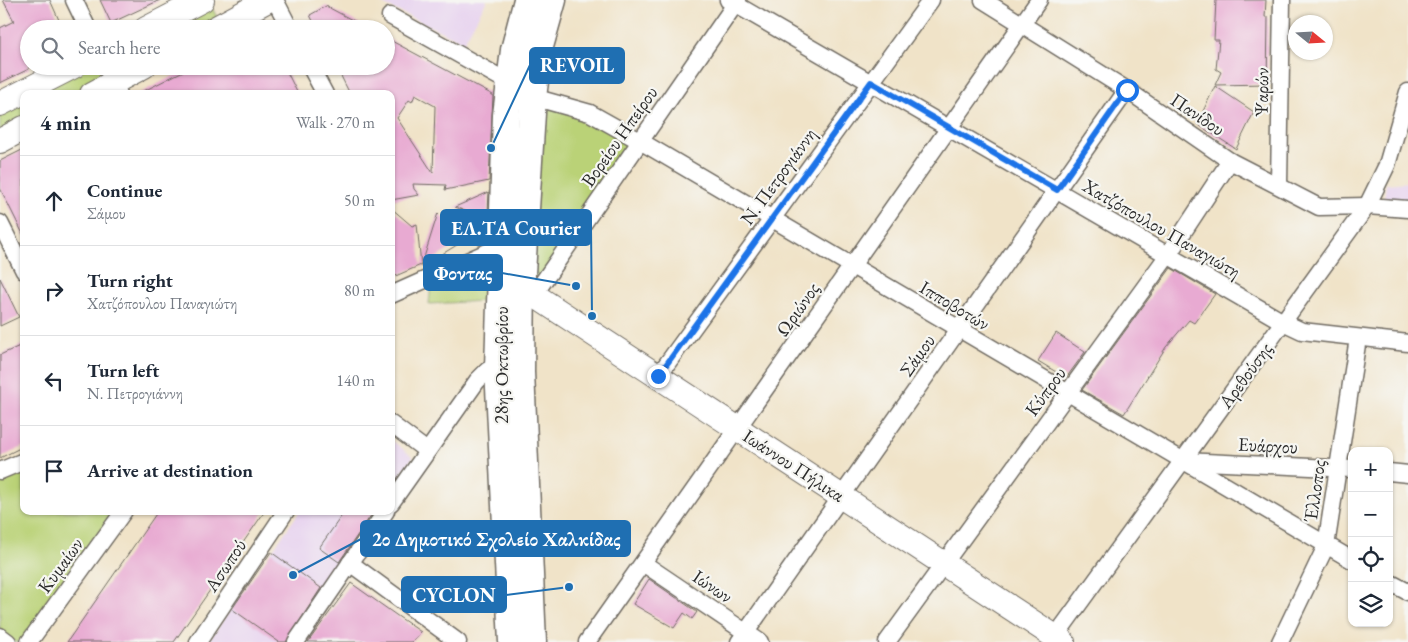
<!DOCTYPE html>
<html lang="en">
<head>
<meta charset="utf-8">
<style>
	:root { --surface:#fff; --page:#f6f6f7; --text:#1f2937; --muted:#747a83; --line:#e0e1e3 }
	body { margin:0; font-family:"EB Garamond",serif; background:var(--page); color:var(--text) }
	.controls { position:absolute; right:15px; bottom:15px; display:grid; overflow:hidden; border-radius:10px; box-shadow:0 1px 4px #0004 }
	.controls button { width:45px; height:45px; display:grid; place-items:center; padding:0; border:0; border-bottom:1px solid var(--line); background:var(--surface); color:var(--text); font:25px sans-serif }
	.compass { position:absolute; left:1288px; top:15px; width:45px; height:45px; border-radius:50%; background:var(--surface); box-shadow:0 1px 4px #0004; rotate:108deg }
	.stop { position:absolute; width:15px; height:15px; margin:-11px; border:4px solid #1a73e8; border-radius:50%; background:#fff }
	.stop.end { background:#1a73e8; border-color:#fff; box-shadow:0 1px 5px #0008 }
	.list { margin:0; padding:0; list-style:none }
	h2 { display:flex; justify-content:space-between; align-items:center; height:65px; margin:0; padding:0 20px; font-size:21px }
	h2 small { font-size:16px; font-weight:400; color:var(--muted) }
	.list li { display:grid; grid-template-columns:32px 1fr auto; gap:15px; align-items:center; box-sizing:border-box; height:90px; padding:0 20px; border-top:1px solid var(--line) }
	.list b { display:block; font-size:19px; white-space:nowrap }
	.list p { margin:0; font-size:16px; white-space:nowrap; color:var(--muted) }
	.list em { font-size:16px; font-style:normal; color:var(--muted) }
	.icon { flex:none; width:28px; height:28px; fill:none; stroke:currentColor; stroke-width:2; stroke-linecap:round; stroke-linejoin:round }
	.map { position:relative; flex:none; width:1408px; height:642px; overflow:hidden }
	.search { position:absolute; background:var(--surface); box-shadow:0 1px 4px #0004; left:20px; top:20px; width:375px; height:55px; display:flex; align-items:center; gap:12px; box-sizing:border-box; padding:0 18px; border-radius:28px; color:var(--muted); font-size:19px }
	.panel { position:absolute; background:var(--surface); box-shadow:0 1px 4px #0004; left:20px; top:90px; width:375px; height:425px; border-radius:10px }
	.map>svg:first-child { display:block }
</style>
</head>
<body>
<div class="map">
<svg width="1408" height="642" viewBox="0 0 1408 642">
	<rect width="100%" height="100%" fill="#f6f6f2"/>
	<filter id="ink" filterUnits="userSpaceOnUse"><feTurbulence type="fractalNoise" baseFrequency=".02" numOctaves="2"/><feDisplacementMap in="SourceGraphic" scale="10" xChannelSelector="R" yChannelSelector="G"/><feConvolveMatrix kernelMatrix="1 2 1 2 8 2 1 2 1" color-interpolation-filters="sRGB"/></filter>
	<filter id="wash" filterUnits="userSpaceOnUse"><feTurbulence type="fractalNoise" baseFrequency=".0096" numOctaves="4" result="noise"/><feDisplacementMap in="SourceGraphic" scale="20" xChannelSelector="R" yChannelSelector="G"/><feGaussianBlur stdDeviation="1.12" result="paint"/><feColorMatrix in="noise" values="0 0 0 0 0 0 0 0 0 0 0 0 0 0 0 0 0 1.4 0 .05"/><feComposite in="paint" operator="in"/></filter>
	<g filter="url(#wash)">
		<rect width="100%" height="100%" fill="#f0e3c8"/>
		<g fill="#e7d2ef">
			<polygon points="374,0 487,0 463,44 455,38"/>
			<polygon points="1408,182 1408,201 1384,199 1386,184"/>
			<polygon points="391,440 413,457 391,488"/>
			<polygon points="300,511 375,511 284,642 208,642"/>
		</g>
		<g fill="#bad277" stroke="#727e51">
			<polygon points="208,0 221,25 214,29 146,29"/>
			<polygon points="74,66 144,66 92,94 24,94 24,128 0,141 0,104"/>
			<polygon points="533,97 640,141 534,295 501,300 429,304 431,285 503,245"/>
			<polygon points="24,461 24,511 124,511 29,642 8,642 0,636 0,471"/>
		</g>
		<g id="blocks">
			<g fill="#e8aad2" fill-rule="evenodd">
				<polygon points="3,0 50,0 63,29 29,29 29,69 0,83 0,28 14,21"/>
				<polygon points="100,0 160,0 111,23"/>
				<polygon points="1216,0 1266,0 1265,17 1268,17 1267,84 1215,85 1221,72 1216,69 1219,40 1214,40"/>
				<polygon points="326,6 369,29 317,29 310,15"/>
				<path d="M386 38 493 95 489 181 445 190 446 185 413 184 414 189 419 195 391 200V94H350L336 66H386ZM415 95 435 106 433 173 397 118 409 100 412 102Z"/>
				<polygon points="193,66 284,66 298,94 138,94"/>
				<polygon points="1215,86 1254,112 1236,149 1197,124"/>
				<polygon points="24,149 24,236 0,188 0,161"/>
				<polygon points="489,192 488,212 485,219 455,207"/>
				<polygon points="391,208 412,226 417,224 421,265 391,278"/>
				<polygon points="438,213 465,240 421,267"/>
				<polygon points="1171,268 1215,294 1194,323 1189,320 1166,347 1124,414 1082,390"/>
				<polygon points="0,278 19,317 0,326"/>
				<polygon points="1056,333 1085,352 1066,378 1038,361"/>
				<polygon points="24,344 24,446 0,458 0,355"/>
				<polygon points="158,511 265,511 174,642 67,642"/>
				<polygon points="345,511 374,511 339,562 319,548"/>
				<polygon points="271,552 321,588 286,642 279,642 232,609"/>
				<polygon points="649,579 697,612 692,619 684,613 674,628 633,604"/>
				<polygon points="351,583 396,615 421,632 412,642 308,642"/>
			</g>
		</g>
	</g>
	<g filter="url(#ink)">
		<use href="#blocks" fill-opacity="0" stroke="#706b62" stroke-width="1"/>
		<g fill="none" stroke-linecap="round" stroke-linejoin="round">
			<g stroke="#706b62" stroke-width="19">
				<g id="street">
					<polyline points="74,0 88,29"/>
					<polyline points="275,0 290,29"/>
					<polyline points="728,0 1283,322 1302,331 1408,343"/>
					<polyline points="983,0 1127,90 1230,161 1319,207 1367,206 1408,209"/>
					<polyline points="390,16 508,82"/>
					<polyline points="106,66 119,94"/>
					<polyline points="310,66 325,94"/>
					<polyline points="533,97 590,113 640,141 1352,560"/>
					<polyline points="1279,185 1282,0"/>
					<polyline points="0,223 24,271"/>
					<polyline points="391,295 503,245"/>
					<polyline points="534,295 738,0"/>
					<polyline points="658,376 931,0"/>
					<polyline points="391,424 427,451"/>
					<polyline points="1184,461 1352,469"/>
					<polyline points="0,471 24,461"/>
					<polyline points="1389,472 1408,474"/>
					<polyline points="391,503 477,381 488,370 498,368"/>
					<polyline points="350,563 458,642"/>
					<polyline points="643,563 760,642"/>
					<polyline points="1389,582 1408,592"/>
					<polyline points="0,636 8,642"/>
					<polyline points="1055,637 1367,206 1387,165 1408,92"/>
					<polyline points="29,642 124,511"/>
					<polyline points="198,642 286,511"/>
					<polyline points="296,642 386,511"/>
					<polyline points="587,642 1039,0"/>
					<polyline points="739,642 1127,90"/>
					<polyline points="887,642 1168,255 1230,161"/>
					<polyline points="1280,642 1326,546 1358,338"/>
				</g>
			</g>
			<g stroke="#706b62" stroke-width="26">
				<g id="secondary">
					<polyline points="146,29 202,0"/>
					<polyline points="214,29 268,0"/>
					<polyline points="92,94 144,66"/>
					<polyline points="0,104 74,66"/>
					<polyline points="0,141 24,128"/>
					<polyline points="522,295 534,295 1063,642"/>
				</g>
			</g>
			<g stroke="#706b62" stroke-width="29">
				<g id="primary">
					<polyline points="512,642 498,368 506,115 514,50 527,0"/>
					<polyline points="533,642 521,372 522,273 533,97 539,50 553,0"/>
				</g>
			</g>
			<use href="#street" stroke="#fff" stroke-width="16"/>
			<use href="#secondary" stroke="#fff" stroke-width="24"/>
			<use href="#primary" stroke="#fff" stroke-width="26"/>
		</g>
	</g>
	<g fill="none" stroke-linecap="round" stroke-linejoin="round" filter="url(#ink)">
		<polyline stroke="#1a73e8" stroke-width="6" points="658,376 871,82 1057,190 1127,90"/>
	</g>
	<g text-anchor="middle" stroke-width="4.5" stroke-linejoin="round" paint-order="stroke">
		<g font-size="19" fill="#2b2b2b" stroke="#f6f6f2">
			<text transform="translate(1261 92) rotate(-89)" y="7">Ψαρών</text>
			<text transform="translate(1198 114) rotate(34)" y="7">Πανίδου</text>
			<text transform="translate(619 136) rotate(-55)" y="7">Βορείου Ηπείρου</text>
			<text transform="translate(778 176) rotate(-54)" y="7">Ν. Πετρογιάννη</text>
			<text transform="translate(1162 228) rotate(30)" y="7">Χατζόπουλου Παναγιώτη</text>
			<text transform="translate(955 305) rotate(31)" y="7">Ιπποβοτών</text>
			<text transform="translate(797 309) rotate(-55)" y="7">Ωριώνος</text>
			<text transform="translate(917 355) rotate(-55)" y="7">Σάμου</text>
			<text transform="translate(501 365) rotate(-90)" y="7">28ης Οκτωβρίου</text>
			<text transform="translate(1245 375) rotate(-54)" y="7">Αρεθούσης</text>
			<text transform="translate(1045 391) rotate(-54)" y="7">Κύπρου</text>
			<text transform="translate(1268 445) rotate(3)" y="7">Ευάρχου</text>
			<text transform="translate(794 465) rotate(33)" y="7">Ιωάννου Πήλικα</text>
			<text transform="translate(1314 491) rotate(-82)" y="7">Έλλοπος</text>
			<text transform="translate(60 565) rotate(-54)" y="7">Κυμαίων</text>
			<text transform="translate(225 565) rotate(-56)" y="7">Ασωπού</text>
			<text transform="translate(713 586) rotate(34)" y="7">Ιώνων</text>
		</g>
	</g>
	<path fill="none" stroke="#1f6fb2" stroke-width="2" d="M491 148L530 65M592 316L591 228M576 286L502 273M293 575L361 539M569 587L506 595"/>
	<g fill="#1f6fb2" stroke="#f6f6f2" stroke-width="2">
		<circle cx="491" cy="148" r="5"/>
		<circle cx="592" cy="316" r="5"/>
		<circle cx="576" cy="286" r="5"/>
		<circle cx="293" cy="575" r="5"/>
		<circle cx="569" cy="587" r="5"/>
	</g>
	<g fill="#1f6fb2" stroke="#1f6fb2" stroke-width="2">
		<rect x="530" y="48" width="94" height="35" rx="5"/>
		<rect x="441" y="210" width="150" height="35" rx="5"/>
		<rect x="424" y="255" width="78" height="35" rx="5"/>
		<rect x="361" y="521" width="269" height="35" rx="5"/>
		<rect x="402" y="577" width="104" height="35" rx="5"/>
	</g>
	<g font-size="20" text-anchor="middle" font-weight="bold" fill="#fff">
		<text x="577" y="72">REVOIL</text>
		<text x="516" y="235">ΕΛ.ΤΑ Courier</text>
		<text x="463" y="280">Φοντας</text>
		<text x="496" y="546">2ο Δημοτικό Σχολείο Χαλκίδας</text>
		<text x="454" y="602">CYCLON</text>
	</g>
</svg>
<div class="controls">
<button>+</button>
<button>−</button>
<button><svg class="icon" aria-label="locate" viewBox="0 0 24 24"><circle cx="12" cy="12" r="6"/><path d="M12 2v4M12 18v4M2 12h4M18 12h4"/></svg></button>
<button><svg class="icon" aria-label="layers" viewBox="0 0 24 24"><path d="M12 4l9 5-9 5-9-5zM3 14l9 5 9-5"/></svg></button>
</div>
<svg class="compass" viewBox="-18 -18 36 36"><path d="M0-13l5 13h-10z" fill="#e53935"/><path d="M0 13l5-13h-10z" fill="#747a83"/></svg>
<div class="stop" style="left:1127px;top:90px"></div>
<div class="stop end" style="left:658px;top:376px"></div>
<div class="search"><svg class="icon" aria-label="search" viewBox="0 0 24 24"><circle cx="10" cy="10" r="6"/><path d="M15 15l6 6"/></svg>Search here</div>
<section class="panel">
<h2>4 min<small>Walk · 270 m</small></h2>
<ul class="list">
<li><svg class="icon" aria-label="ahead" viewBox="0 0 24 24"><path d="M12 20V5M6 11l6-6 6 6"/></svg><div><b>Continue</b><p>Σάμου</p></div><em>50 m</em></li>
<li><svg class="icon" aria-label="right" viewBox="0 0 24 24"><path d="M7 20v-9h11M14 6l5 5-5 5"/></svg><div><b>Turn right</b><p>Χατζόπουλου Παναγιώτη</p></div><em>80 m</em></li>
<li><svg class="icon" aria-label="left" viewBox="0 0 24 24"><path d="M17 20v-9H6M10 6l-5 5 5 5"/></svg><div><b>Turn left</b><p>Ν. Πετρογιάννη</p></div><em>140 m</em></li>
<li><svg class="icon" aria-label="arrive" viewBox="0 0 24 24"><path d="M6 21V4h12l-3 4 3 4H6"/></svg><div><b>Arrive at destination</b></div></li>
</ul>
</section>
</div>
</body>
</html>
